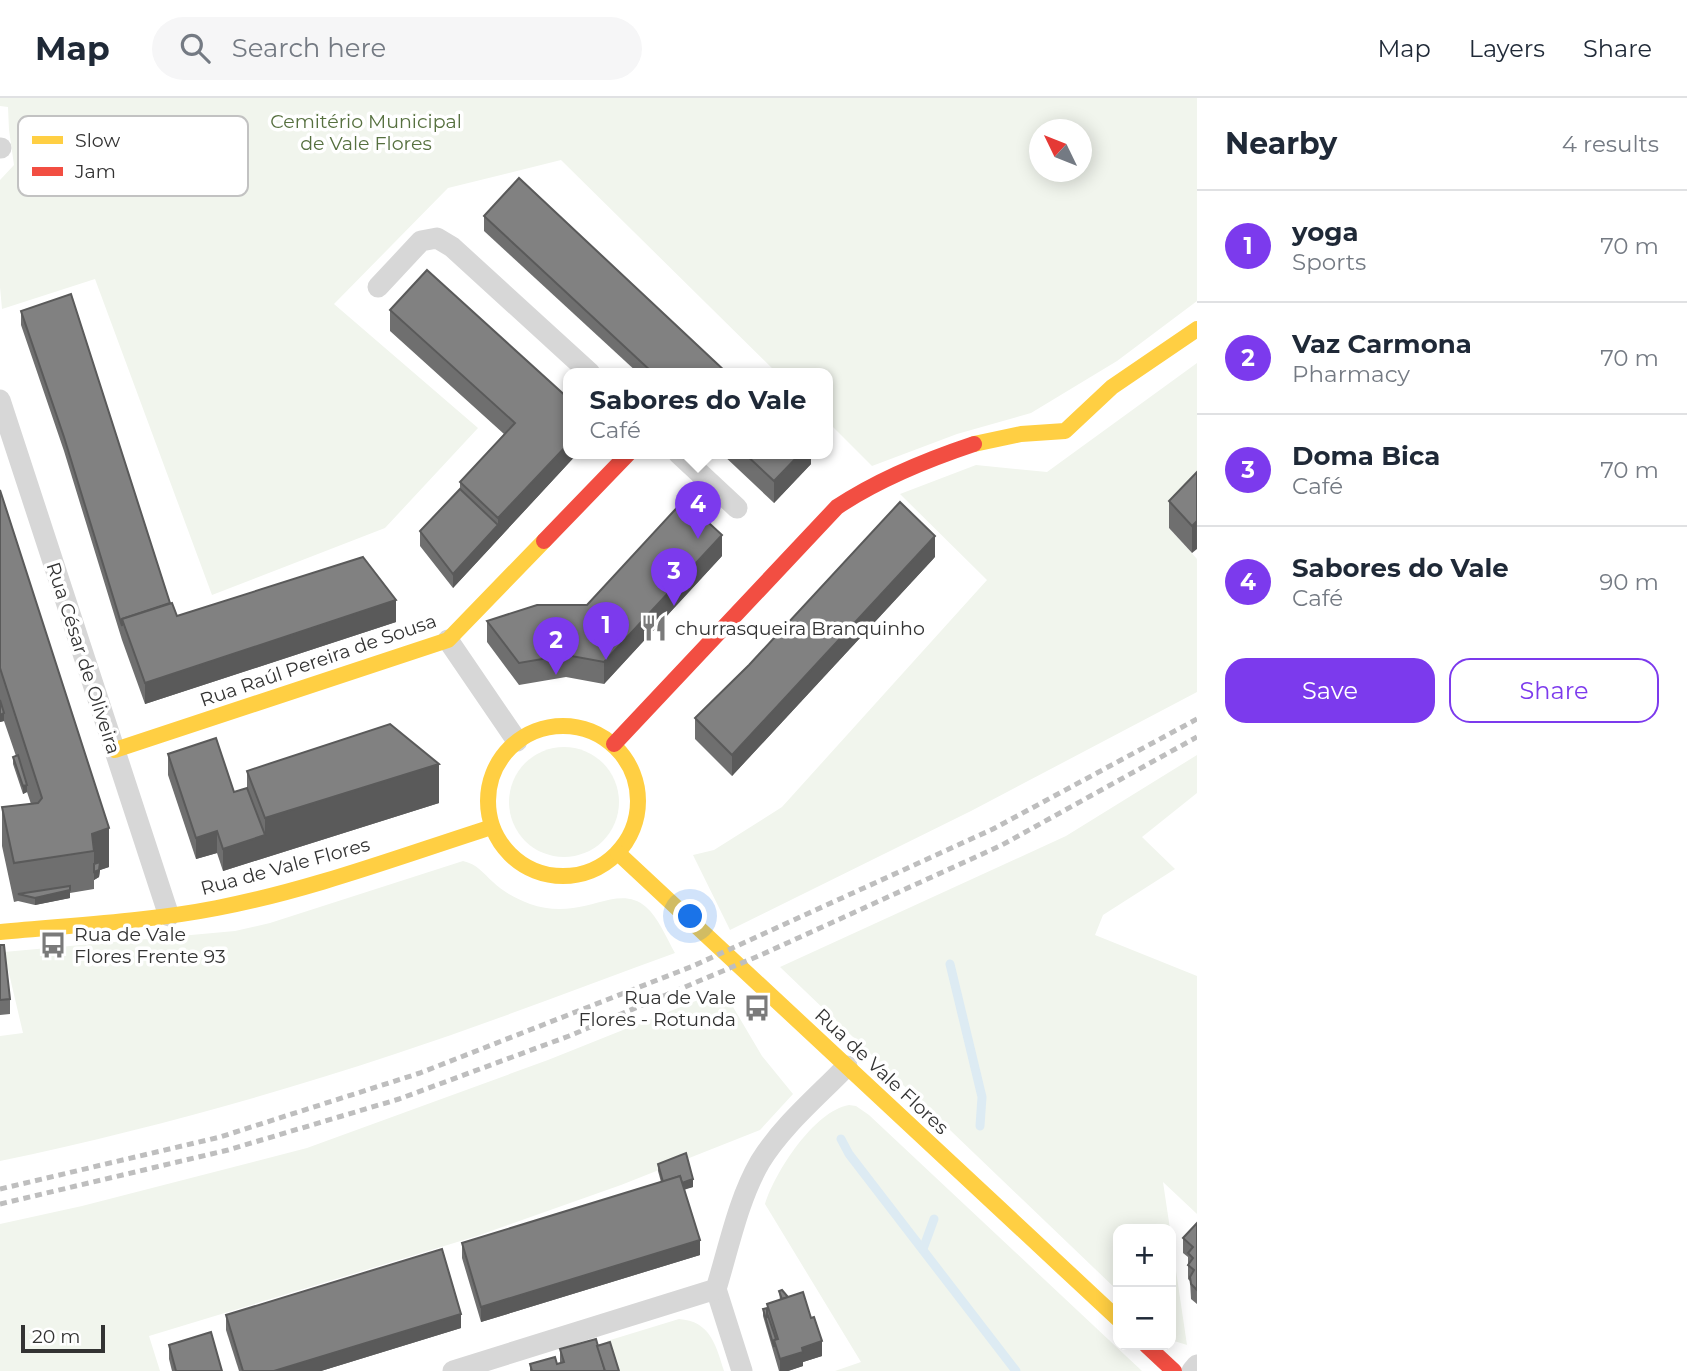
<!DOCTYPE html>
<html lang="en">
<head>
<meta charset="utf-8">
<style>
	:root { --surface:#fff; --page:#f6f6f7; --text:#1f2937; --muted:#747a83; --line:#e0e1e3; --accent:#7c3aed }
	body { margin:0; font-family:Montserrat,sans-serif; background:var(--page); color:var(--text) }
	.controls { position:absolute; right:21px; bottom:21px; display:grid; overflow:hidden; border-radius:14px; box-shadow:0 4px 18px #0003 }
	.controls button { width:63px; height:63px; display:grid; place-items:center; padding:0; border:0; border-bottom:2px solid var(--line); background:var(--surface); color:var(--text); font:35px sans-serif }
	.compass { position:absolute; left:1029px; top:21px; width:63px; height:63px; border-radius:50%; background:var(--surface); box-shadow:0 4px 18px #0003; rotate:313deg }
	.scale { position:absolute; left:21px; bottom:18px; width:84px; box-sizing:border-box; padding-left:7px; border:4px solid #333; border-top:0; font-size:19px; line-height:24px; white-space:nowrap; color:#333; -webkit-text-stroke:5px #fff; paint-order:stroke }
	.you { position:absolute; left:691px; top:819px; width:24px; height:24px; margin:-18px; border:5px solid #fff; border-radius:50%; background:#1a73e8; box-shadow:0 0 0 10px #1a73e833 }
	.badge { display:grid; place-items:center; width:46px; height:46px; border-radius:50%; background:var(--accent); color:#fff; font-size:23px; font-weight:700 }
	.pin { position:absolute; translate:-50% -58px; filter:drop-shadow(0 2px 4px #0008) }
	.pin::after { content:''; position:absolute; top:37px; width:24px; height:21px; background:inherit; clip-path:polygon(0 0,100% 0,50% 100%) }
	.popup { position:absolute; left:563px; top:270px; width:270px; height:91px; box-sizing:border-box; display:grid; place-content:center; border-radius:14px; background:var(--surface); filter:drop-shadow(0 2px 5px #0005); font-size:23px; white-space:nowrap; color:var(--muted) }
	.popup b { font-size:26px; color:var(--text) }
	.popup::after { content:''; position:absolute; left:50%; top:100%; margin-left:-14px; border:14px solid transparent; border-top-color:var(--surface) }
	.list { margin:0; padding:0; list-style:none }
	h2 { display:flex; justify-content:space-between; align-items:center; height:91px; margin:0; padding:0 28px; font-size:30px }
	h2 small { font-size:23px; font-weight:400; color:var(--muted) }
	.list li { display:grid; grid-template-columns:46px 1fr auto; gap:21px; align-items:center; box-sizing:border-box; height:112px; padding:0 28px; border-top:2px solid var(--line) }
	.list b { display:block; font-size:26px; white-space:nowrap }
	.list p { margin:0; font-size:23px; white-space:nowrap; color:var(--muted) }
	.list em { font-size:23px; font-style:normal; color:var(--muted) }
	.actions { display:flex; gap:14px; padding:21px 28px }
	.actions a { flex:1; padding:16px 0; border:2px solid var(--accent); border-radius:21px; text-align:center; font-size:24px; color:var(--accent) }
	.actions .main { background:var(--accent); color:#fff }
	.icon { flex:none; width:38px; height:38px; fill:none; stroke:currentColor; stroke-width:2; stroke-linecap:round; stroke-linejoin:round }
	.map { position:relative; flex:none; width:1197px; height:1273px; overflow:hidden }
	header { display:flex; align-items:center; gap:42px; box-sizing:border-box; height:98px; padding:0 35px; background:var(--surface); border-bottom:2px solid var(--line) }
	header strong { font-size:33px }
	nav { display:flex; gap:38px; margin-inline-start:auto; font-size:24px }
	.search { width:490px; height:63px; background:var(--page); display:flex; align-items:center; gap:18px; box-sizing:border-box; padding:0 24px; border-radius:38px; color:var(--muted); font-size:26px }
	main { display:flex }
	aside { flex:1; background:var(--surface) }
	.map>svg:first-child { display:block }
</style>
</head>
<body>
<header>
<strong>Map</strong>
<div class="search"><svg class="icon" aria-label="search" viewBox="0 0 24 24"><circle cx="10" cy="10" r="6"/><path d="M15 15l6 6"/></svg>Search here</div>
<nav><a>Map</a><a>Layers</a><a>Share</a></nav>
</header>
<main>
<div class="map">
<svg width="1197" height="1273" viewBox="0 0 1197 1273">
	<rect width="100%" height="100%" fill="#fff"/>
	<g fill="#f1f5ed" fill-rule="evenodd">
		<path d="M0 0H1197V203L1117 263 1031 315 957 336 872 368 828 324V275H777L561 62 448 90 334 206 478 330 385 430 212 497 95 181 2 211 0 189V82L14 67 9 32 8 9 0 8ZM1040 32H1082V74H1040Z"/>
		<polygon points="1197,265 1197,402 1169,430 1197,461 1197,594 971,713 730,832 693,757 714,752 782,709 987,482 900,396 976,367 1047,374"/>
		<circle cx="564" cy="704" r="55"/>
		<polygon points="1197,657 1197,695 1142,739 1175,771 1103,817 1095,837 1197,878 1197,1116 1163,1084 1170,1131 1118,1131 1118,1193 780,869 1066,738"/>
		<path d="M463 763C477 766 483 775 493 784 503 794 517 801 530 806 544 811 559 812 573 810 598 808 624 790 646 809 658 819 667 841 675 855 582 889 489 925 395 956 266 999 133 1035 0 1063V938L23 935 4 854 235 833 270 825Z"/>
		<polygon points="723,892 762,958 793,996 760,1032 621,1087 477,1138 149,1238 160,1273 0,1273 0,1126 82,1108 307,1050 548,962"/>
		<path d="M849 1007 856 1008 869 1017 1142 1273H835L861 1264 765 1106C775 1074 814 1013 849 1007Z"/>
		<polygon points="1171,1139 1187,1247 1171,1242"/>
		<path d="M679 1221C710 1223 716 1247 724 1273H616L607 1243Z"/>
	</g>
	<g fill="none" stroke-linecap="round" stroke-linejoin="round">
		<g stroke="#ddebf3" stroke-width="9">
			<polyline points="950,866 982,999 980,1028"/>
			<polyline points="841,1041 849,1056 1016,1273"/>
			<polyline points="923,1151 934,1121"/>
		</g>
		<g stroke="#d7d7d7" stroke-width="21">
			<polyline points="0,50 1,50"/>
			<polyline points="378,189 421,143 437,140 452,149 590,275"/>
			<polyline points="0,302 169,818"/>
			<polyline points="678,355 737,410"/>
			<polyline points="448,542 517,643"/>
			<polyline points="716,1191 742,1273"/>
			<path d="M453 1273 716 1191C729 1149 738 1102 760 1064 782 1028 817 999 847 968"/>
			<polyline points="1192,1273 1197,1267"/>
		</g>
		<g stroke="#ffcf43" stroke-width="16">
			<polyline points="974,346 1021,336 1065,333 1112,289 1197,231"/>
			<circle cx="563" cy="703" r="75"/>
			<polyline points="115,652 448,542 544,443"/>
			<polyline points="618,755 1118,1221"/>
			<path d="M0 834C72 827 145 824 217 810 311 792 401 758 492 729"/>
		</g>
		<g stroke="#f24e42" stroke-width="16">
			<polyline points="544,443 629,355"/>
			<path d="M614 646 837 409C879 381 926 362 974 346"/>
			<polyline points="1146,1247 1174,1273"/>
		</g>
		<g stroke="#bebebe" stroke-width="5" stroke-dasharray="7 5" stroke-linecap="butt">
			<polyline points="0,1091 220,1039 420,975 693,868 993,731 1197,621"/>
			<polyline points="0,1106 228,1052 399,1001 569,938 763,856 1002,747 1197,639"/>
		</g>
	</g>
	<g fill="#6f6f6f">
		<polygon points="484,118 727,275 638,275 484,133"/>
		<polygon points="390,212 578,355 453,490 420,448 420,433 460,391 460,384 504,336 390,233"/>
		<polygon points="21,213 177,518 396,524 145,606 122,542 64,353 21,227"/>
		<polygon points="721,355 811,355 811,366 774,405"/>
		<polygon points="1197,374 1192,455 1169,430 1169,403"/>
		<polygon points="0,392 109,769 100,772 99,779 94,782 94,791 70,795 70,800 35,807 18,803 14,804 2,748 2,709 31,706 27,694 23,696 13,666 13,659 16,658 4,623 0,624"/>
		<polygon points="722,458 604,586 566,579 519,587 487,544 487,523 587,507"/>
		<polygon points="935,459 732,678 695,641 695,620"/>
		<polygon points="168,656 234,694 247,690 247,673 439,705 223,773 217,755 196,761 168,677"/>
		<polygon points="0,847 10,901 10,916 0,917"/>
		<polygon points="658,1066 693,1089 684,1091 700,1157 481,1224 462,1160 462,1145 661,1084 658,1073"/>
		<polygon points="1197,1125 1197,1206 1191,1201 1190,1183 1188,1181 1188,1159 1183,1155 1183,1140"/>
		<polygon points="779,1193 822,1258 803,1264 803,1268 788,1273 779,1273 763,1218 763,1211 767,1210 767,1206 780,1202"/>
		<polygon points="226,1217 461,1230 321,1273 239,1273 226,1232"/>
		<polygon points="169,1247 222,1273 172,1273 169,1261"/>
		<polygon points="597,1248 619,1273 530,1273 530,1266 557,1266 560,1265 560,1251"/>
	</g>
	<g fill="#5a5a5a">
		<polygon points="569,345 569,355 578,355 453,490 453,476 498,427 498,420"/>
		<polygon points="801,355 811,355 811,366 774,405 774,383"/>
		<polygon points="1197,423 1197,451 1192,455 1192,428"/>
		<polygon points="722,437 722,458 604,586 604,564"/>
		<polygon points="935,438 935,459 732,678 732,657"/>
		<polygon points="396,502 396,524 145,606 145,585"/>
		<polygon points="4,615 4,623 0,624 0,617"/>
		<polygon points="439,666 439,705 223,773 223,751 265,737 265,720"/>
		<polygon points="27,687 27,694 23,696 23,688"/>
		<polygon points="109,730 109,769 100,772 99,779 94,782 94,753 92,736"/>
		<polygon points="217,733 217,755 196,761 196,740"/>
		<polygon points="70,792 70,800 35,807 35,800"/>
		<polygon points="693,1081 693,1089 665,1098 665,1090"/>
		<polygon points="700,1142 700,1157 481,1224 481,1209"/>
		<polygon points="461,1216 461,1230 321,1273 274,1273"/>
		<polygon points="822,1243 822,1258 803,1264 803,1268 788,1273 780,1273 780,1261 802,1250"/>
	</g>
	<g fill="#818181" stroke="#5a5a5a" stroke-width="2">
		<polygon points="519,80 727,275 653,275 484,118"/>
		<polygon points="427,172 569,301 569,345 498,420 460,384 515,325 390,212"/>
		<polygon points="71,196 170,505 122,521 122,528 64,339 21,213"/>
		<polygon points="744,355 801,355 774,383"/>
		<polygon points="1197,374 1197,423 1192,428 1169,403"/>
		<polygon points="460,391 498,427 453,476 420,433"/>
		<polygon points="0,392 109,730 92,736 94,753 14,765 2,709 38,705 42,700 0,570"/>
		<polygon points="684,402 722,437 604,564 566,557 519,565 487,523 537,507 587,507"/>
		<polygon points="900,404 935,438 732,657 695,620 749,567"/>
		<polygon points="363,459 396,502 145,585 122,521 172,505 177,518"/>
		<polygon points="0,602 4,615 0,617"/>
		<polygon points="390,626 439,666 265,720 247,673"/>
		<polygon points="216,640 234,694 247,690 265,737 223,751 217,733 196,740 168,656"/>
		<polygon points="18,657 27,687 23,688 13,659"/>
		<polygon points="100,764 99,772 94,774 94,766"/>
		<polygon points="70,788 70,792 35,800 18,796"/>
		<polygon points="0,847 4,847 10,901 0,902"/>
		<polygon points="686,1055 693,1081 682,1085 680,1078 663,1084 658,1066"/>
		<polygon points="680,1078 700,1142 481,1209 462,1145"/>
		<polygon points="1197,1125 1197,1192 1191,1186 1190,1179 1194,1172 1188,1167 1193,1160 1188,1155 1193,1149 1183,1140"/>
		<polygon points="442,1151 461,1216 274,1273 243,1273 226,1217"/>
		<polygon points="782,1192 788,1199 782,1201 779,1193"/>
		<polygon points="803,1194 811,1220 814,1219 822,1243 802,1250 803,1254 780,1261 774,1242 778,1241 767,1206"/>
		<polygon points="767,1210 767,1219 768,1218 776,1241 774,1242 774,1249 763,1211"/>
		<polygon points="211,1234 222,1273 176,1273 169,1247"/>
		<polygon points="596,1241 605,1273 532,1273 530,1266 555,1259 557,1266 564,1264 560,1251"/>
		<polygon points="610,1244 619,1273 605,1273 597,1248"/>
	</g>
	<defs>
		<g id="restaurant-bare" transform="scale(2.1)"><path d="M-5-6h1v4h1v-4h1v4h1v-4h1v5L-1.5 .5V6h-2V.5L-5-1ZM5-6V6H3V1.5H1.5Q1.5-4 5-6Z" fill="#7a7a7a" stroke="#fff" stroke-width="2.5" paint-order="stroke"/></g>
		<g id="bus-bare" transform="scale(2.1)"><path d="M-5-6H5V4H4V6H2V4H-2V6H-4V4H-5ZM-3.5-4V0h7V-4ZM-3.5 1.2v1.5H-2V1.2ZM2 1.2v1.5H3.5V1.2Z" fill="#7a7a7a" stroke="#fff" stroke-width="2.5" paint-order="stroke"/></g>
	</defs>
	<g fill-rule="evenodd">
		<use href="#restaurant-bare" x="654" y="530"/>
		<use href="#bus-bare" x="53" y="847"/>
		<use href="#bus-bare" x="757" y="910"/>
	</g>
	<g text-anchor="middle" stroke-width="7" stroke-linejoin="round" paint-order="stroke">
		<g font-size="19" fill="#56703f" stroke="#fff">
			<text x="366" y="30">Cemitério Municipal<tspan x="366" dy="22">de Vale Flores</tspan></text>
		</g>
		<g font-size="19" fill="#333" stroke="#fff" text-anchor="start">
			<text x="675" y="537">churrasqueira Branquinho</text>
			<text x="74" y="843">Rua de Vale<tspan x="74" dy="22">Flores Frente 93</tspan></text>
			<text x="736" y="906" text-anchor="end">Rua de Vale<tspan x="736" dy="22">Flores - Rotunda</tspan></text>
		</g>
		<g font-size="19" fill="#333" stroke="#fff">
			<text transform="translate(84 560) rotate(72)" y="7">Rua César de Oliveira</text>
			<text transform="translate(318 562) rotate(-19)" y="7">Rua Raúl Pereira de Sousa</text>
			<text transform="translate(285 768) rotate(-15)" y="7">Rua de Vale Flores</text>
			<text transform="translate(882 973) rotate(43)" y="7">Rua de Vale Flores</text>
		</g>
	</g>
	<rect x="18" y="18" width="230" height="80" rx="10" fill="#fff" stroke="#c2c2c2" stroke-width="2"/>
	<rect x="32" y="38" width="31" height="8" fill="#ffcf43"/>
	<rect x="32" y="69" width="31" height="9" fill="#f24e42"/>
	<g font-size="19" fill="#333">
		<text x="75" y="49">Slow</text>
		<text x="75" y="80">Jam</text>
	</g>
</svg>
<div class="controls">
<button>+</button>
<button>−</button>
</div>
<svg class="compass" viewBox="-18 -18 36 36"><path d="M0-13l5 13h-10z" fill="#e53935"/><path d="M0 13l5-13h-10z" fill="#747a83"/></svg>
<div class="scale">20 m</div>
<div class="you"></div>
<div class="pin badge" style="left:606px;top:562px">1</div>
<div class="pin badge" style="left:556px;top:577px">2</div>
<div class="pin badge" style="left:674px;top:508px">3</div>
<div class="pin badge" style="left:698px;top:441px">4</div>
<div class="popup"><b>Sabores do Vale</b>Café</div>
</div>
<aside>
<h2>Nearby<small>4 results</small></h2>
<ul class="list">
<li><span class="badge">1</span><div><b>yoga</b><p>Sports</p></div><em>70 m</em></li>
<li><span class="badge">2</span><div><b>Vaz Carmona</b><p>Pharmacy</p></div><em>70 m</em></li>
<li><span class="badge">3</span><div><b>Doma Bica</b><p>Café</p></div><em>70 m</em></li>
<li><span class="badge">4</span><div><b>Sabores do Vale</b><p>Café</p></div><em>90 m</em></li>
</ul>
<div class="actions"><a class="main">Save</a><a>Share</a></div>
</aside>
</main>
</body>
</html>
